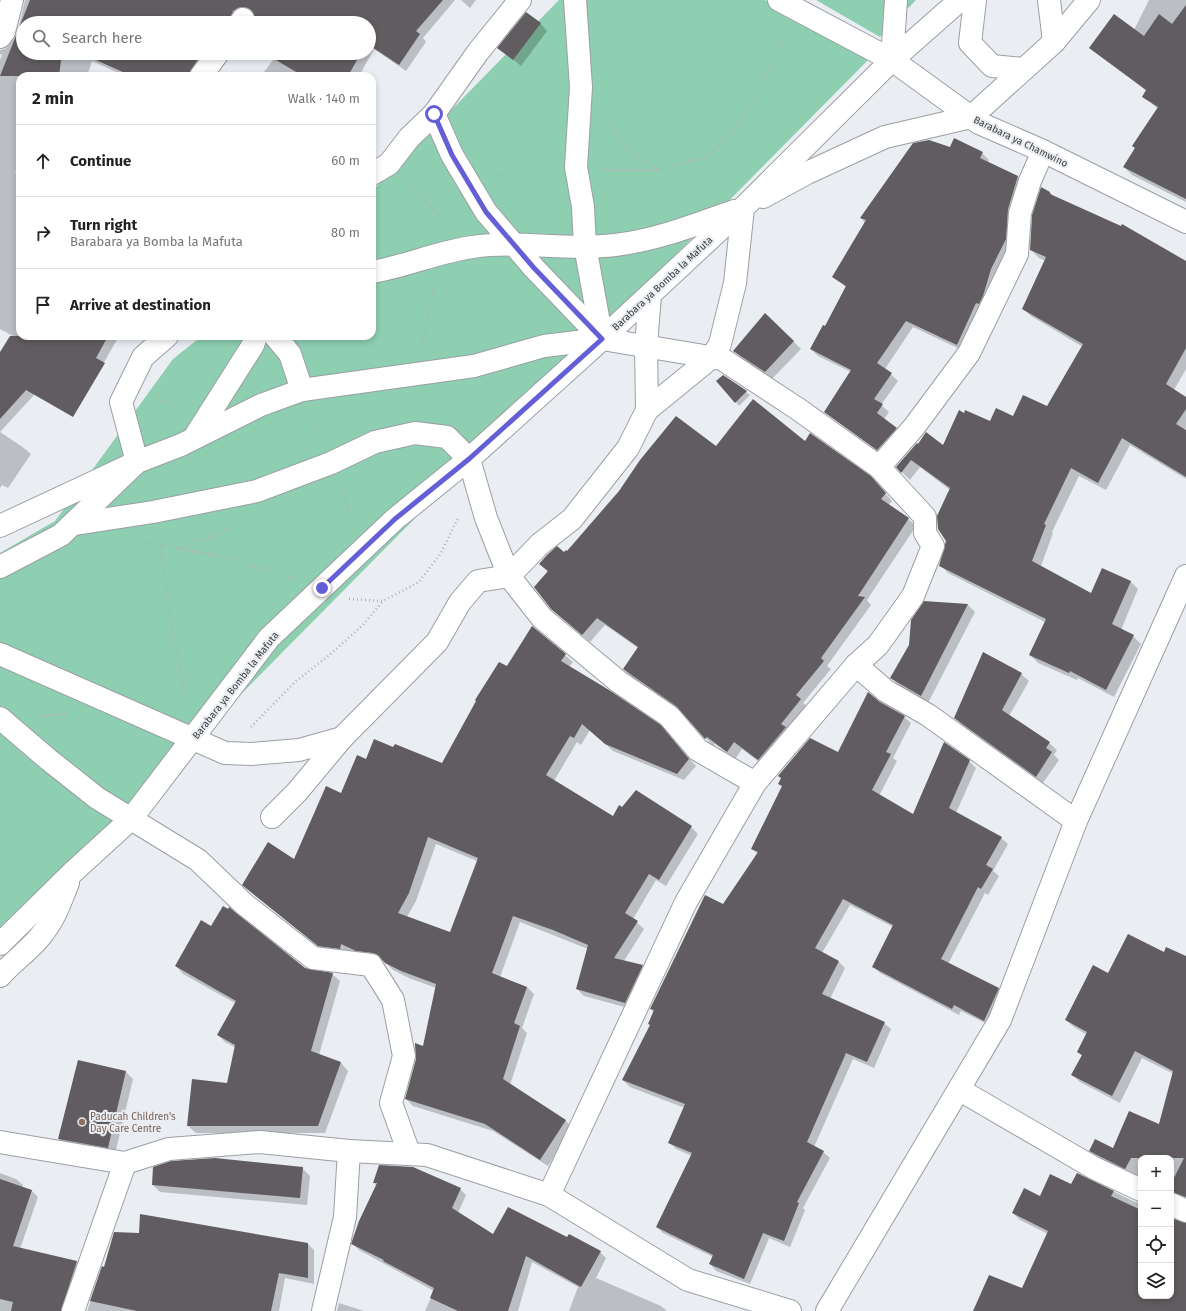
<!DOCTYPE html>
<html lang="en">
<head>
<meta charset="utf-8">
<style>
	:root { --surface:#fff; --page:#f2f2f2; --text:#222; --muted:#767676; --line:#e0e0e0 }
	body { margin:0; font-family:"Fira Sans",sans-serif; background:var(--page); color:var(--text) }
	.controls { position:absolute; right:12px; bottom:12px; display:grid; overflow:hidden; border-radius:8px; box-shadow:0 2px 6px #0003 }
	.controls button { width:36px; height:36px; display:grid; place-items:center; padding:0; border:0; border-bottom:1px solid var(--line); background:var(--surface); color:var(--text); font:20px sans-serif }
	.stop { position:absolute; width:12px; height:12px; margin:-9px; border:3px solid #645ed7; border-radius:50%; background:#fff }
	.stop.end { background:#645ed7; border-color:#fff; box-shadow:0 1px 4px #0008 }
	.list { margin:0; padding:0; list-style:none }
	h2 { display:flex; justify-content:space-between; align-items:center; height:52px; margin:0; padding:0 16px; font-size:17px }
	h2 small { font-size:13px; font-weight:400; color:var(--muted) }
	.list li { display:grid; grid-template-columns:26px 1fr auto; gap:12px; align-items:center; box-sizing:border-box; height:72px; padding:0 16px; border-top:1px solid var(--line) }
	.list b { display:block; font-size:15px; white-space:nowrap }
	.list p { margin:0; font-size:13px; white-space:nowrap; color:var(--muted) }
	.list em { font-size:13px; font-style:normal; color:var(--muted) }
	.icon { flex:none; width:22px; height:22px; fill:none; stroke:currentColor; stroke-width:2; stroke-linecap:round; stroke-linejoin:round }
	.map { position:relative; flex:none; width:1186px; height:1311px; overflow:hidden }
	.search { position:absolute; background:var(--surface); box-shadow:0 2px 6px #0003; left:16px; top:16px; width:360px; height:44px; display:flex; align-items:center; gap:10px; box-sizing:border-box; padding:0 14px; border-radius:22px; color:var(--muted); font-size:15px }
	.panel { position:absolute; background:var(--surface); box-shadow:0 2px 6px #0003; left:16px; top:72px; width:360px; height:268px; border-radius:12px }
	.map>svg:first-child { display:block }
</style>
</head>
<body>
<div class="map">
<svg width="1186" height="1311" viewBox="0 0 1186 1311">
	<rect width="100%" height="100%" fill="#eaeef3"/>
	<g fill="#8dcfb0">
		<polygon points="559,0 765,0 785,12 871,57 175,761 0,944 0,553 55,521 173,359 202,336 372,336 372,191"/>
		<polygon points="816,0 916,0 880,37"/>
	</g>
	<g fill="#0003" fill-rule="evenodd">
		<polygon points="25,0 455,0 423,38 426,42 406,71 374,49 359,76 261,76 273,60 262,53 369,53 369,23 256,23 255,14 252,13 236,23 23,23 23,53 215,53 197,76 125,76 92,61 87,76 20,76 20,163 15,173 20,176 20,336 119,336 94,380 0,329 0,60 2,55 0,54 0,50 5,49 17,36"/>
		<polygon points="461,0 476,0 470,8"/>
		<polygon points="1149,0 1186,0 1186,202 1132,175 1124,167 1136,149 1133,146 1158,109 1143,96 1147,91 1091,48 1134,30"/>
		<polygon points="540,23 547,31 521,66 499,48"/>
		<polygon points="950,148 982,153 989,160 988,162 1018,177 1025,184 1012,246 964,351 913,327 885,369 898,381 881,405 889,412 884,419 902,435 884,456 825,412 851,372 818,356 811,349 825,327 846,287 833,277 865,223 861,218"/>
		<polygon points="1050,192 1054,197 1186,262 1186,369 1174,390 1186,398 1186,428 1184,430 1186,432 1186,479 1130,445 1106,490 1079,476 1052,532 1053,533 1041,566 1092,594 1130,581 1138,589 1121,630 1133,636 1141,644 1114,697 1078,678 1077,680 1038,663 1030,655 1045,622 948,573 940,565 947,541 950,490 920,467 910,480 897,467 917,444 944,446 990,422 1047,408 1083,347 1031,316 1023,309 1046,261 1039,258 1031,250"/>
		<polygon points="793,341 801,349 772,379 741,358 734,351"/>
		<polygon points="0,374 35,394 0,432 24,448 31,454 8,488 2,485 0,488"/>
		<polygon points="724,376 750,395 739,406 718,381"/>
		<polygon points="805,443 878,485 892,501 888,506 908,519 916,526 867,600 871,605 827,666 831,669 803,703 808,707 766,767 742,749 735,759 715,744 713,746 682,711 631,676 624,669 638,648 605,625 590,642 560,616 552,609 548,572 540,564 567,552 716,448"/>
		<polygon points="925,602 968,605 975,612 928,703 898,685 892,678 910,645"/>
		<path d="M532 627 573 662 569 667 668 734 696 766 684 780 613 751 590 730 581 745 577 742 554 781 613 817 691 827 698 834 666 886 656 880 633 919 644 929 624 961 642 966 649 973 632 1009 584 996 577 989 588 949 520 922 500 977 527 987 534 994 522 1028 527 1033 510 1085 566 1121 573 1128 548 1166 493 1131 413 1106 406 1099 424 1047 436 988 409 978 393 970 384 961 364 957 348 951 347 955 326 953 243 885 294 861 366 760 442 765ZM436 844 477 861 451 933 407 917 416 901Z"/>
		<polygon points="1021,674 1029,681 1009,716 1049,743 1057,750 1054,755 1059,760 1043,783 963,726 956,718"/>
		<polygon points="879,703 904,717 911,723 893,758 897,761 879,796 914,815 969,761 976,768 956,813 1001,838 1008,844 993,871 999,876 988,895 985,893 948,964 998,989 1005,996 991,1026 961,1011 959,1015 880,973 873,966 893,927 850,905 822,953 839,962 845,968 830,999 884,1023 891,1029 874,1068 853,1059 814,1147 823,1152 830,1158 803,1208 805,1210 790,1247 769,1238 750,1284 716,1271 710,1264 713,1257 663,1233 657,1227 692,1156 676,1149 670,1143 685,1108 630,1087 623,1080 651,1025 654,1013 651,1009 758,854 752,849 783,787 779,784 838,753"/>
		<polygon points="1164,953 1186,958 1186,1201 1171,1201 1171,1158 1141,1158 1141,1180 1098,1158 1090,1150 1113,1149 1159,1125 1174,1074 1142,1058 1120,1103 1080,1082 1072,1075 1082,1056 1078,1052 1087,1035 1074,1027 1066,1020 1108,974"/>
		<polygon points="176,966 305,969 332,974 340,981 319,1055 341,1063 348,1071 325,1133 196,1133 188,1126 228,1084 236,1048 225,1042 218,1035 235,1003 183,974"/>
		<polygon points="78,1061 126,1072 133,1079 115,1154 67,1146 59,1139"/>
		<polygon points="302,1168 310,1176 307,1205 160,1192 153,1185"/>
		<polygon points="0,1173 16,1179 23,1185 22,1188 32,1191 38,1197 20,1249 77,1262 83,1268 68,1311 0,1311"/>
		<polygon points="1078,1174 1135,1202 1141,1203 1141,1296 1171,1296 1171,1218 1186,1224 1186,1311 1090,1311 1048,1234 1020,1220 1013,1213 1041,1197 1071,1185"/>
		<polygon points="374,1183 460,1189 466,1195 458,1213 494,1236 568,1239 600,1252 606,1258 596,1278 661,1306 667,1311 569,1311 578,1287 532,1262 518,1311 425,1311 434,1291 359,1250 353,1244 377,1186"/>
		<polygon points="308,1244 314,1250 314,1284 285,1278 279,1311 87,1311 103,1268"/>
		<polygon points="339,1303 364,1311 337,1311"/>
	</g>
	<g fill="#605c60" fill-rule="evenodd">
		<polygon points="30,0 443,0 416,31 420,34 399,65 369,45 369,23 254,23 254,14 250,9 244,7 238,8 233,11 228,23 23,23 23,53 62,53 59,76 0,76"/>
		<polygon points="1186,5 1186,199 1123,167 1135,148 1132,146 1158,107 1142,97 1146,90 1089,48 1114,14 1144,36 1159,14 1172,24"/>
		<polygon points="526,12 541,23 513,60 497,48"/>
		<polygon points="80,53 202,53 187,76 132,76"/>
		<polygon points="264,53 361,53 348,76 303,76"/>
		<polygon points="954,138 983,152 980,158 1018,176 1008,209 1006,239 991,269 983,296 979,304 976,303 957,345 906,321 877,363 892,373 874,399 883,404 877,413 897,428 877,450 824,412 851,370 810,349 823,325 825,326 846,286 832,277 866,220 860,218 913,143 929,140 950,147"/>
		<polygon points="1041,187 1050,192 1050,194 1121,226 1122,224 1186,261 1186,348 1166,384 1186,397 1186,409 1176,424 1186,430 1186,477 1122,438 1098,483 1071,468 1044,524 1046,525 1032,561 1091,593 1102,568 1131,581 1112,624 1134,635 1106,690 1070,671 1069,673 1029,655 1046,619 939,566 946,541 938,529 937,516 950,488 911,460 901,473 896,467 917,443 918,444 926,432 943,445 959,410 964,413 965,410 990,421 996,408 1013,416 1023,395 1047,406 1083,344 1022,309 1046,257 1030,250 1032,215"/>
		<polygon points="765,313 794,341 765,372 733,351"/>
		<polygon points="10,336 108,336 96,358 105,363 73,417 26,390 0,419 0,352"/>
		<polygon points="723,375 747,391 735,403 716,381"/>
		<polygon points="753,399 805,441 810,433 871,476 886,493 881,499 909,518 858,596 865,597 821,658 824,661 796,695 801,699 781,724 786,727 758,760 734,742 727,752 707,737 705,739 676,706 623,669 638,647 597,618 582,635 551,609 534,587 548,571 539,564 547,555 557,546 564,552 566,550 567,551 619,491 640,460 676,416 716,446"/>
		<polygon points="924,601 968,604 921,696 890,678 909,645 911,620"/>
		<path d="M532 626 566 654 561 661 609 690 661 725 689 759 677 774 605 744 582 724 574 738 570 736 546 775 613 816 619 805 622 807 636 790 692 826 659 880 649 874 625 913 638 921 614 958 643 965 625 1003 576 989 588 945 553 930 513 916 492 973 527 987 514 1023 520 1026 503 1079 566 1120 540 1160 485 1124 405 1099 416 1059 415 1045V1043L423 1046 436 984 401 971 385 963 378 955 373 953 356 951 341 944 340 949 318 946 242 885 268 842 294 859 326 786 341 793 357 755 366 759 374 739 393 747 395 744 442 763 476 701 475 700 499 662 507 666ZM428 837 478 858 450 932 398 913 409 893Z"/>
		<polygon points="983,652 1022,673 1002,710 1050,742 1046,748 1052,752 1036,777 954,718"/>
		<polygon points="868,692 880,702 905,716 886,752 891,754 872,790 913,814 944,742 970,760 949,808 1002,837 986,865 993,869 981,889 978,887 941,959 999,988 984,1021 954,1005 952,1009 872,967 893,925 843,899 815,948 839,961 822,994 885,1022 867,1062 846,1053 807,1142 824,1151 797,1202 799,1203 784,1241 763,1233 744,1279 709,1264 713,1255 656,1227 692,1153 668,1143 685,1104 622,1080 650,1025 648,1024 654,1010 650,1009 705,895 723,904 758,852 751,849 782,786 778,784 781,778 778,776 810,738 838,752"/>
		<polygon points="223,906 228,909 229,907 305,968 333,973 311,1051 341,1062 318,1126 187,1126 192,1079 227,1083 235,1045 217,1035 236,1001 175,966 201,920 211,926"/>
		<polygon points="1128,934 1164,952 1166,947 1186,956 1186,1197 1171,1192 1171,1184 1184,1158 1131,1158 1125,1169 1089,1151 1095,1139 1113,1148 1129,1111 1159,1124 1173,1071 1135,1051 1112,1096 1071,1075 1082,1055 1077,1052 1087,1032 1065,1020 1093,965 1108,973"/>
		<polygon points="78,1060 126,1071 108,1148 58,1139"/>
		<polygon points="215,1158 303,1167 300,1198 152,1185 153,1167 171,1161"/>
		<polygon points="379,1165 413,1167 461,1188 452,1208 493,1234 508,1207 567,1237 569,1234 601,1251 581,1287 526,1256 508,1311 458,1311 430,1298 434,1288 383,1261 384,1260 351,1244 359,1221 377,1183 373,1183"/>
		<polygon points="1077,1173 1114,1191 1111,1196 1141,1210 1141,1296 1171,1296 1171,1218 1186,1223 1186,1311 973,1311 989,1275 1022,1288 1048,1231 1012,1213 1024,1188 1040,1196 1050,1174 1071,1184"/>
		<polygon points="0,1179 32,1190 13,1246 77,1261 61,1311 11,1311 13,1302 0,1299"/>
		<polygon points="140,1214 308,1243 308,1278 279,1273 271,1311 137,1311 90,1301 102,1266 104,1267 114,1232 139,1233"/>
	</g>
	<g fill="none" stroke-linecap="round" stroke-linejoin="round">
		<g stroke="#9b9fa4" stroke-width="24">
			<g id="street">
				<polyline points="575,0 581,87 576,167 583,207 585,246 602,339"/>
				<polyline points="779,0 892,60 979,123 1043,151 1186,222"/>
				<polyline points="975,0 970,43 992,66 1024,69"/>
				<polyline points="1049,0 1054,42"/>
				<polyline points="240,23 243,19"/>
				<polyline points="0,37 4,32 12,0"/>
				<polyline points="892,60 896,0"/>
				<polyline points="201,76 218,53"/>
				<polyline points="434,114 452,155 486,212 534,268 602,339"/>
				<polyline points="372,174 389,164 409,138 434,114 478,52 520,0"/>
				<polyline points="763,197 807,173 885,137 971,117 1054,42 1089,0"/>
				<path d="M372 272C406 266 438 252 472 247 520 240 567 251 615 245 656 240 695 225 734 211"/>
				<polyline points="275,336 290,354 302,390"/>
				<polyline points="647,410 646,346 650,295"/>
				<polyline points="194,438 253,345 256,336"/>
				<polyline points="879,467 914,427 969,353 1017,254 1020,213 1030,181 1043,151"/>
				<polyline points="75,524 153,512 257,491 331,463 375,442 415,433 447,437 469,459 486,518 509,576 542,618 619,682 669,716 698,750 755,783"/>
				<polyline points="0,526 137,462 121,402 143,357 167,336"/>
				<polyline points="0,567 61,535 137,462 181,445 261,405 302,390 474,366 544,346 602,339 722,359 798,409 879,467 925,517 925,533 933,546 913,596 878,645 856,665 886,691 928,715 1076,821"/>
				<polyline points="0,654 225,753 252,754 299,750 342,738"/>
				<polyline points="0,718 49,760 97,798 198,860 244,904 313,958 371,965 393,1000 404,1056 391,1103 409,1153"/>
				<polyline points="272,817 297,792 342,738 437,642 460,602 478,581 509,576 540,544 572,519 628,448 647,410 712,357 720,344 735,283 743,208"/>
				<polyline points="0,944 73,872 131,819 269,638 395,519 469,459 602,339 743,208 892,60 960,0"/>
				<path d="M0 976C15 959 36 946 48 926 57 914 62 897 68 883"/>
				<polyline points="960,1090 1094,1168 1141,1190"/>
				<polyline points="0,1142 125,1163 169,1149 260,1142 349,1151 427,1155 549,1195 688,1280 790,1311"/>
				<polyline points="549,1195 686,902 755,783 856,665"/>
				<polyline points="1171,1204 1186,1211"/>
				<polyline points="73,1311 125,1163"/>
				<polyline points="323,1311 345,1217 349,1151"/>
				<polyline points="827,1311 1000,1020 1076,821 1186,576"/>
			</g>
		</g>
		<g stroke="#afb2b6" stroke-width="2.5" stroke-dasharray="1 3" stroke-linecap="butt">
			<polyline points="606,120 632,152 659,170 708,156 741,122 776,56 786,33"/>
			<polyline points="604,170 659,170"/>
			<polyline points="495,175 549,170"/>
			<polyline points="408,183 434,209 445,226"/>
			<polyline points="422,347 435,284"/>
			<polyline points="155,394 161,401 181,408"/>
			<polyline points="312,415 321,438"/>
			<polyline points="340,487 354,522"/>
			<polyline points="159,537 173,632 186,702"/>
			<polyline points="145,542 232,559 293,579"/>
			<polyline points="178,549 219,534 237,524"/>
			<polyline points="349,599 383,601 419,582 441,553 458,518"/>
			<polyline points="40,716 67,714"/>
			<polyline points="251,727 295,682 327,657 363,625 383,601"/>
		</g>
		<use href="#street" stroke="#fff" stroke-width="22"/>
	</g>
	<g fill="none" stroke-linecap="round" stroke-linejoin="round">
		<polyline stroke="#645ed7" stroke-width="5" points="322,588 395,519 469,459 602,339 534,268 486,212 452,155 434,114"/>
	</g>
	<circle fill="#8d6e63" stroke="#eaeef3" stroke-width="1.5" cx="82" cy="1122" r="4"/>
	<g text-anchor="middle" stroke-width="4" stroke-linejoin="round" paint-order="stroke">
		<g font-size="10" fill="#393b3d" stroke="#eaeef3">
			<text transform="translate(1021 141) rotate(26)" y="4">Barabara ya Chamwino</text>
			<text transform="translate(662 283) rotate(-43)" y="4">Barabara ya Bomba la Mafuta</text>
			<text transform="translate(235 685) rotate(-52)" y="4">Barabara ya Bomba la Mafuta</text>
		</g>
		<g font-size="10" fill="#785e54" stroke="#eaeef3" text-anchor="start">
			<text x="90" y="1120">Paducah Children's<tspan x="90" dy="12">Day Care Centre</tspan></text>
		</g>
	</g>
</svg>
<div class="controls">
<button>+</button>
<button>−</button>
<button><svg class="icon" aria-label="locate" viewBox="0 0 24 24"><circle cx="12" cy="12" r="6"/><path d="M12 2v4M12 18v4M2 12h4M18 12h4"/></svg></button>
<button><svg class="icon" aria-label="layers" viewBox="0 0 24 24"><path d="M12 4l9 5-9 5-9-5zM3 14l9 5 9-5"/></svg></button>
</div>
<div class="stop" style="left:434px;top:114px"></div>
<div class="stop end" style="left:322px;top:588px"></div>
<div class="search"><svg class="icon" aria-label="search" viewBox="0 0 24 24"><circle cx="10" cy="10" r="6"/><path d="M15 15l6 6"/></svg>Search here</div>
<section class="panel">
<h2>2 min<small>Walk · 140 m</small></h2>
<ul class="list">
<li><svg class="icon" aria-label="ahead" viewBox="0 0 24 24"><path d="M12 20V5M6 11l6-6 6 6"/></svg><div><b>Continue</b></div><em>60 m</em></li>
<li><svg class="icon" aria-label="right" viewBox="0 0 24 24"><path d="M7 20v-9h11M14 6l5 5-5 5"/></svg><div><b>Turn right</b><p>Barabara ya Bomba la Mafuta</p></div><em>80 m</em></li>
<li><svg class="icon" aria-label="arrive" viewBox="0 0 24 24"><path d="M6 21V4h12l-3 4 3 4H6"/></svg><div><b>Arrive at destination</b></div></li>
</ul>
</section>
</div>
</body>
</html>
